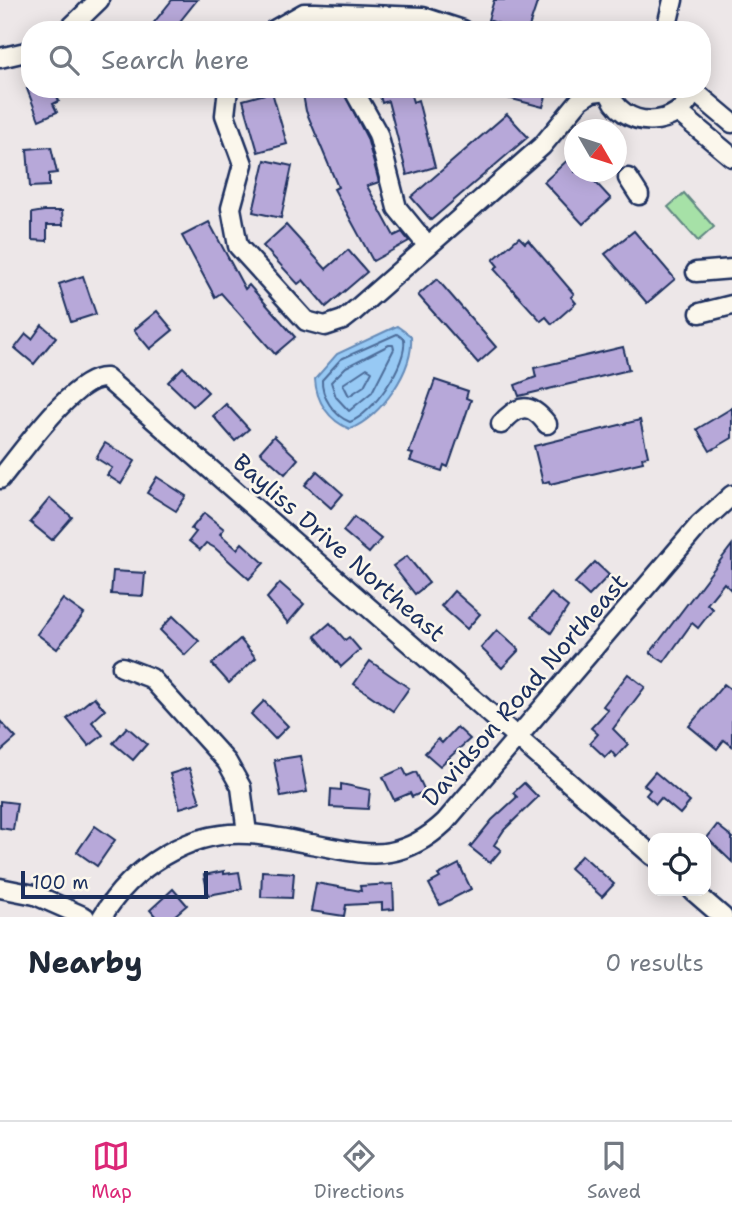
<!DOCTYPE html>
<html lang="en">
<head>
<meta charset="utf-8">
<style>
	:root { --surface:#fff; --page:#f6f6f7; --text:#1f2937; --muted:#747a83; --line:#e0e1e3; --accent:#db2777 }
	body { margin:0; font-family:"Shantell Sans",sans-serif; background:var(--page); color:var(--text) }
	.controls { position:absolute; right:21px; bottom:21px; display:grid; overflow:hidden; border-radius:14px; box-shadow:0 4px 18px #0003 }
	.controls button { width:63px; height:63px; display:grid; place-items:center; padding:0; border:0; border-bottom:2px solid var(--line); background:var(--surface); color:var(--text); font:35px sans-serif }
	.compass { position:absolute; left:564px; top:119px; width:63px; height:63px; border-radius:50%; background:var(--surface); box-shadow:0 4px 18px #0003; rotate:129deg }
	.scale { position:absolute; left:21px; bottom:18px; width:187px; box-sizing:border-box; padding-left:7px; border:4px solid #1b2f5e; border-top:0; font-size:19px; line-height:24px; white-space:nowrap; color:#1b2f5e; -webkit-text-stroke:5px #fbf7ec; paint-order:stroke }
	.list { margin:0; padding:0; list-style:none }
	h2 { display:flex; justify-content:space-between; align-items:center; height:91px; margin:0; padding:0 28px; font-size:30px }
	h2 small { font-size:23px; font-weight:400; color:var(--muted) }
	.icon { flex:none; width:38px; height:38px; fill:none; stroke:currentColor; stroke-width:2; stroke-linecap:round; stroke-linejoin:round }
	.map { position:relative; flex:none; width:732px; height:917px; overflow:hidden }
	.search { position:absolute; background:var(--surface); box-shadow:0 4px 18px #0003; left:21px; right:21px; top:21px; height:77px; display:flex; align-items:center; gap:18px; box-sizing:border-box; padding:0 24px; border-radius:28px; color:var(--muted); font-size:26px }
	.sheet { height:203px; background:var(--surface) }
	nav { display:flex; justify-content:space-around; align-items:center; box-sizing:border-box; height:98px; border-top:2px solid var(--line); background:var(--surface); font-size:19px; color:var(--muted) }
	nav a { display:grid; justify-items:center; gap:4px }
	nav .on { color:var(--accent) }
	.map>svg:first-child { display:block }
</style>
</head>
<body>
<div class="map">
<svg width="732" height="917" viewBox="0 0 732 917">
	<rect width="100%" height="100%" fill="#ede7e8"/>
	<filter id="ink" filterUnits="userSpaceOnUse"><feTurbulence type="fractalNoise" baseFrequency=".0143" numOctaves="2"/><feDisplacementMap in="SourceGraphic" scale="14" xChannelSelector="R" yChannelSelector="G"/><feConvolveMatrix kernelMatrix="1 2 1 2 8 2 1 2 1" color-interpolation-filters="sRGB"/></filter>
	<g filter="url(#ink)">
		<polygon fill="#a6e1a7" stroke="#608882" stroke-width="2" points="684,193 714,227 698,241 668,207"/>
		<path fill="#97c9f4" stroke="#658bb8" stroke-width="2" d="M397 326 411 336C414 370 381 417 350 429 329 421 316 401 315 379L337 354Z"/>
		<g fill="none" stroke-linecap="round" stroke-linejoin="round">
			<g stroke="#4d6d9a" stroke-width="2">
				<path d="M397 334 404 339C408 363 373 414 350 422 334 416 321 396 322 380L341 359Z"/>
				<polygon points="389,345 393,345 394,349 372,392 349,411 336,397 331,382 346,367"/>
				<polygon points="367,368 372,371 364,386 349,396 343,384"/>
			</g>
		</g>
		<g fill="#b7a8d9" stroke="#1b2f5e" stroke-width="2">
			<polygon points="172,0 197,0 173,30 148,30"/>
			<polygon points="494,0 538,0 528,30 517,30 488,20"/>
			<polygon points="27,89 54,89 59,101 53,104 57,112 39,120"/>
			<polygon points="302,89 342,89 367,138 379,182 367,186 394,236 402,232 409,241 373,261 334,189 338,187 306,111"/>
			<polygon points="378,89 409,89 413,102 418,100 435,167 407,175 388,101 382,103"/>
			<polygon points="488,89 548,89 543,107 488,93"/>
			<polygon points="272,92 287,144 258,152 243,100"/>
			<polygon points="507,114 528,137 431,220 411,197"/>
			<polygon points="51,147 57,173 49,174 49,186 30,187 27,149"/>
			<polygon points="575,153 575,172 586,172 611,199 583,224 544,182"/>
			<polygon points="265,160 292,166 281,218 253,212"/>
			<polygon points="44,211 62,211 63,225 47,225 47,241 32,240 32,213"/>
			<polygon points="209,222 245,289 249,285 295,337 275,354 221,293 215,297 182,236"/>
			<polygon points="286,225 326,269 348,250 367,272 326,307 303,280 298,284 263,246"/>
			<polygon points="634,231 675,279 647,303 605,254"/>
			<polygon points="519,237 525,243 528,240 574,294 571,297 576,303 552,324 546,317 541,321 494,269 498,266 493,260"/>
			<polygon points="83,276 96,314 71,322 59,284"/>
			<polygon points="437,279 496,347 478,363 418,295"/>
			<polygon points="157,311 173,330 150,349 134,330"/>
			<polygon points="42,325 56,337 34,364 15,348 26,334 32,339"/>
			<polygon points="623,347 629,370 519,396 515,385 536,377 534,368"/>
			<polygon points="183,367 208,392 193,406 168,382"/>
			<polygon points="435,380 468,391 466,398 471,400 448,467 444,465 442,471 410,461 413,454 409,453"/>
			<polygon points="226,404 249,429 235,441 213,416"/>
			<polygon points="732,408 732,438 710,451 697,429"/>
			<polygon points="640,420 648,456 642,457 643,462 550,484 549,481 543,483 534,446"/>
			<polygon points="274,436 298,459 285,474 260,452"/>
			<polygon points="105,443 135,461 121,484 107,475 112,468 96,458"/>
			<polygon points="317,471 343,494 331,508 305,485"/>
			<polygon points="157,477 186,496 176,511 147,493"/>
			<polygon points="50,498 72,517 52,540 30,522"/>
			<polygon points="204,513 224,529 220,534 237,549 242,543 264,563 249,579 215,548 206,543 200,550 189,541 196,532 191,529"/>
			<polygon points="354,517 381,539 369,553 343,531"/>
			<polygon points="732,545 732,591 724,583 707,604 713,609 698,628 692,623 664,662 650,653"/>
			<polygon points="407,556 429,583 415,594 393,566"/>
			<polygon points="595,562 609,575 589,596 575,583"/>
			<polygon points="113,571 145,573 143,596 111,594"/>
			<polygon points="280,583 304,604 288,623 267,598"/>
			<polygon points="454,591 480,614 467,629 441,606"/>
			<polygon points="551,593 568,607 551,633 531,617"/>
			<polygon points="63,599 84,614 57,649 37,634"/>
			<polygon points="173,616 199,641 185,655 160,630"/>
			<polygon points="330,623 345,640 349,637 360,650 341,667 315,636"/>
			<polygon points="497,630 519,650 502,668 481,648"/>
			<polygon points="240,639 256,658 229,683 212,664"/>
			<polygon points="370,661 409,688 393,711 354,684"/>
			<polygon points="628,674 645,687 613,729 628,744 616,757 611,751 605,757 590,743 598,734 591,728 608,710 603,706"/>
			<polygon points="724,684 732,690 732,746 724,740 717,749 689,726"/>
			<polygon points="94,697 105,710 92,722 103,735 89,746 67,719"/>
			<polygon points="264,701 288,726 275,739 251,714"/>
			<polygon points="0,721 16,738 0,752"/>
			<polygon points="127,727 147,744 133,760 113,743"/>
			<polygon points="457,727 470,739 440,766 425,753 438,739 442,743"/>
			<polygon points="300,756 307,792 281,797 274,760"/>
			<polygon points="189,768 200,802 180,808 170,774"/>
			<polygon points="403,768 407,776 416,772 425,791 412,797 410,793 394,800 383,777"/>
			<polygon points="655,772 690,802 680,814 661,798 656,804 646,795 650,790 644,785"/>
			<polygon points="524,783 538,797 504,830 494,845 501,850 490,863 470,847 492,820 517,797 513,793"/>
			<polygon points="341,784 370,790 368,809 330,807 331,789 341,790"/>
			<polygon points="0,801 17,803 13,830 0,828"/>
			<polygon points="717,825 732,837 732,862 707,838"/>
			<polygon points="95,826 115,840 97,866 77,852"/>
			<polygon points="582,855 614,884 602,897 570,868"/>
			<polygon points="459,864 471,889 440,905 429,884 440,878 438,875"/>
			<polygon points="224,871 224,874 239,872 242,889 208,895 204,875"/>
			<polygon points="262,871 294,873 292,898 261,897"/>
			<polygon points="316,883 361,891 360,886 393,884 394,909 382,910 382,903 346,905 344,916 311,911"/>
			<polygon points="173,889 187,905 173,917 156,917 150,910"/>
		</g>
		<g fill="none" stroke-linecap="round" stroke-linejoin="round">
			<g stroke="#1b2f5e" stroke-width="23">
				<g id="minor">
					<polyline points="68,30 99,0"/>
					<polyline points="274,30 304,13 315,13 423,17 463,30"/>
					<polyline points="666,30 673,0"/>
					<polyline points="0,58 30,51"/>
					<polyline points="228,89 225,115 243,164 231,208 238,246 306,321 325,326 343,320 352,313 542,146 580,100 592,92 608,90"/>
					<polyline points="353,89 378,134 397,208 428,246"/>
					<path d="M608 89C620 132 681 130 694 89"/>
					<polyline points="694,91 732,123"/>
					<polyline points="678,112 732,157"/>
					<polyline points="628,178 639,195"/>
					<polyline points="696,272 732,269"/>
					<polyline points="700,313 732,305"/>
					<path d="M501 424C519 403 531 403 547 424"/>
					<path d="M0 479C21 454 75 375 106 378L653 856"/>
					<polyline points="122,667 151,678 227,762 241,787 247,833"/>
					<polyline points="0,888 35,895 85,917"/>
					<polyline points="693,891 723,917"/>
					<path d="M102 917C131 868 189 830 248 834 269 835 290 840 311 844 336 848 365 857 390 852 412 848 429 837 445 822L699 525 732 495"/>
				</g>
			</g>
			<use href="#minor" stroke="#fbf7ec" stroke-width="18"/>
		</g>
	</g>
	<g text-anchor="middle" stroke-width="5" stroke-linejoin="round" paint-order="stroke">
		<g font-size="24" fill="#1b2f5e" stroke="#fbf7ec">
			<text transform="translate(339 548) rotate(41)" y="8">Bayliss Drive Northeast</text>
			<text transform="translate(525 690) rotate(-49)" y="8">Davidson Road Northeast</text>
		</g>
	</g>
</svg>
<div class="controls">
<button><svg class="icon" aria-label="locate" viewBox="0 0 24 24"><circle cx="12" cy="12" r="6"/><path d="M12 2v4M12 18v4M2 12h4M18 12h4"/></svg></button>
</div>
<svg class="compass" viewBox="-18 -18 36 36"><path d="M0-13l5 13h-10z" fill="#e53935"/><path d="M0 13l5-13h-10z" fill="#747a83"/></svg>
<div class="scale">100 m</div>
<div class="search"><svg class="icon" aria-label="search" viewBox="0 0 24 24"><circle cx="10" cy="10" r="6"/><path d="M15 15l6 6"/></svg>Search here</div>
</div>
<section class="sheet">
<h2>Nearby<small>0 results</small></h2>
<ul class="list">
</ul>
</section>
<nav>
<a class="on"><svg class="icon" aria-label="map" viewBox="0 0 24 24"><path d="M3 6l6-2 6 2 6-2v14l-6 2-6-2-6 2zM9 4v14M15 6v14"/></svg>Map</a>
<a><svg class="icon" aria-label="directions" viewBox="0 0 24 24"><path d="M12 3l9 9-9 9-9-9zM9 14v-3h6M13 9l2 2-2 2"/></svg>Directions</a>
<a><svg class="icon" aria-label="saved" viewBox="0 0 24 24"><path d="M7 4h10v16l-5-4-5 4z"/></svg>Saved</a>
</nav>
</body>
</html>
